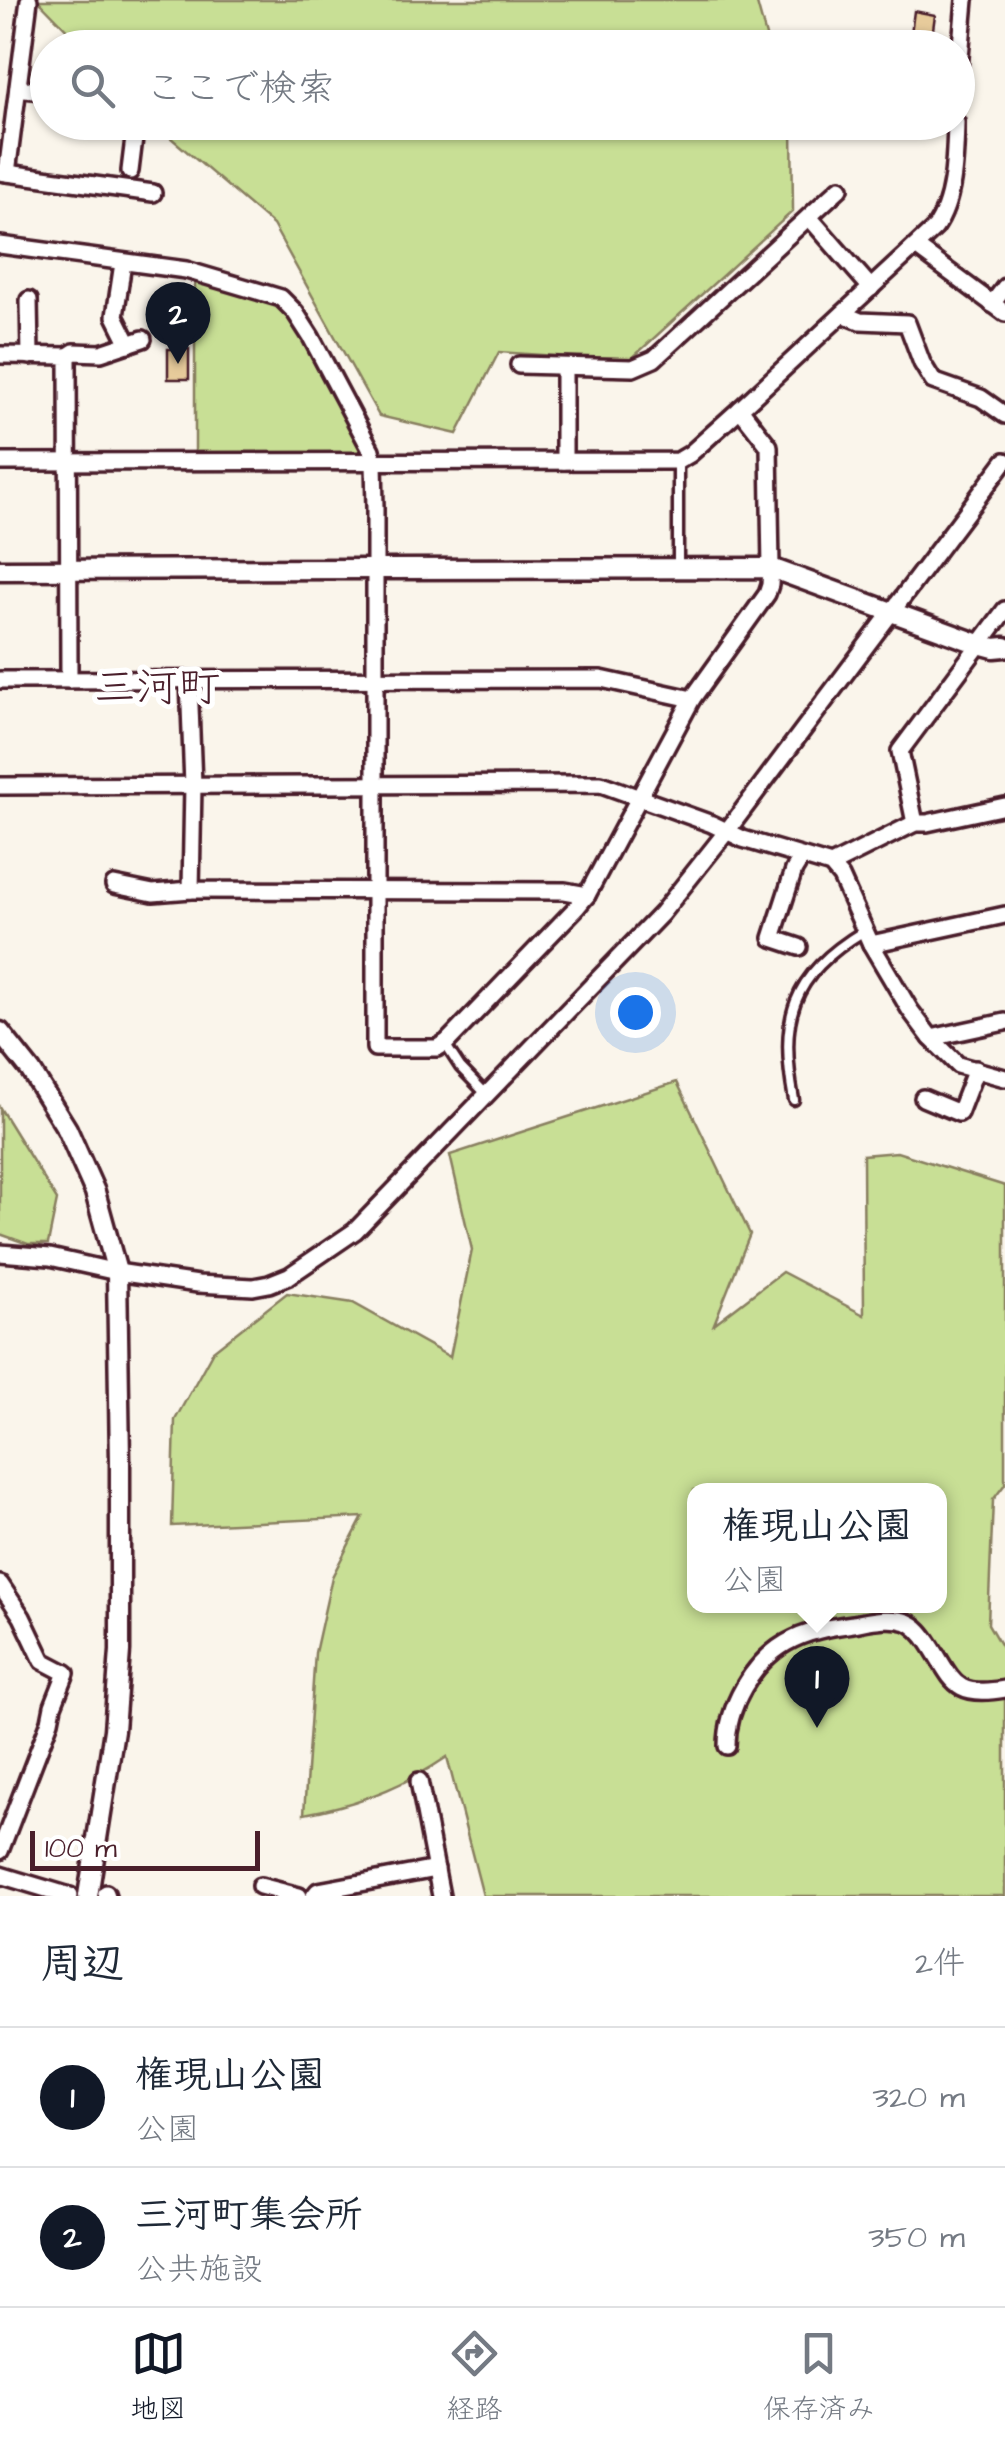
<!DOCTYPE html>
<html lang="ja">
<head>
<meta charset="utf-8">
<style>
	:root { --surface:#fff; --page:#f2f2f3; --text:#1f2937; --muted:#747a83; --line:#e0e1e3; --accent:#111827 }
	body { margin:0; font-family:"Architects Daughter","Klee One",sans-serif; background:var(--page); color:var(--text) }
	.scale { position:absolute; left:30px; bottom:25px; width:230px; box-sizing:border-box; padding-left:10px; border:5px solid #4a1f2b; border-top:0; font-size:28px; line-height:35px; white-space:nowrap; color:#4a1f2b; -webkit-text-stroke:8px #fff; paint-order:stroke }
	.you { position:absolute; left:635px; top:1012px; width:35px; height:35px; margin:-25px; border:8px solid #fff; border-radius:50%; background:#1a73e8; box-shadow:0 0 0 15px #1a73e833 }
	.badge { display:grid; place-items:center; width:65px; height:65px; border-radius:50%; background:var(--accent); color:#fff; font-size:32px; font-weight:700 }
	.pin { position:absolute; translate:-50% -82px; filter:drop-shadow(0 2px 5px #0008) }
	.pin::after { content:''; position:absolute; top:52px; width:35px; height:30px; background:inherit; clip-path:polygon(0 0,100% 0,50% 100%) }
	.popup { position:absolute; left:687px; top:1483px; width:260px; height:130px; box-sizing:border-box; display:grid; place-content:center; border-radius:20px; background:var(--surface); filter:drop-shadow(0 2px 8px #0005); font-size:32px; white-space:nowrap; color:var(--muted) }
	.popup b { font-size:38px; color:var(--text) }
	.popup::after { content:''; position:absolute; left:50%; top:100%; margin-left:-20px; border:20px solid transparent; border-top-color:var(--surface) }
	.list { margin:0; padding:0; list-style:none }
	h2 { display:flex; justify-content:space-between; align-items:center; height:130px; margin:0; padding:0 40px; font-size:42px }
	h2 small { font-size:32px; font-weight:400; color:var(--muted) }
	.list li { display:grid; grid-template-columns:65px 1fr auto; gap:30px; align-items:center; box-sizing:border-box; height:140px; padding:0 40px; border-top:2px solid var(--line) }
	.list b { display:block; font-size:38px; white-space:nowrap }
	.list p { margin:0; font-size:32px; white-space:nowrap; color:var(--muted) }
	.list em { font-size:32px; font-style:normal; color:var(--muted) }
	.icon { flex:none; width:55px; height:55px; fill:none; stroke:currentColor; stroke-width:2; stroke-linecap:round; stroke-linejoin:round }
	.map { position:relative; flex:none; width:1005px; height:1896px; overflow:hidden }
	.search { position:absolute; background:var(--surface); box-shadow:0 2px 8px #0004; left:30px; right:30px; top:30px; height:110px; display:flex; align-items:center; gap:25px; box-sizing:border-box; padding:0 35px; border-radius:55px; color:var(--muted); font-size:38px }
	.sheet { height:410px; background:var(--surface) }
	nav { display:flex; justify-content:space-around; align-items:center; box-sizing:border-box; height:140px; border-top:2px solid var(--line); background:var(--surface); font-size:28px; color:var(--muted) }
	nav a { display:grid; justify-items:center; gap:5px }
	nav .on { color:var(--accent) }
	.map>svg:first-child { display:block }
</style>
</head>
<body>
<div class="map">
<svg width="1005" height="1896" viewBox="0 0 1005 1896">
	<rect width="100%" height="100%" fill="#faf5eb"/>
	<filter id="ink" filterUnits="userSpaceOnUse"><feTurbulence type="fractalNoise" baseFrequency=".01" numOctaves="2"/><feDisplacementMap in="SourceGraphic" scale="20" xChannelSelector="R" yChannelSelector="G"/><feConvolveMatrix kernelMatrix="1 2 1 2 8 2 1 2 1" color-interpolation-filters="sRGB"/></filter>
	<g filter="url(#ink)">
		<g fill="#c8df95" stroke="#897f60" stroke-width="2.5" fill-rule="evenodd">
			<polygon points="38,0 756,0 769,47 84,47"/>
			<polygon points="160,123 792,123 793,211 629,361 499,352 457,434 379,416 273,225 164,132"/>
			<polygon points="195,280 274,304 292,316 363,452 195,454"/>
			<path d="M677 1082 750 1234 714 1324 782 1272 864 1315 863 1155 897 1152 1005 1186V1484L993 1500 988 1624 1005 1653V1896H483L447 1757C403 1787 356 1805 304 1814L315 1653 332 1577 363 1517 172 1526 175 1420 213 1351 287 1293 353 1303 450 1357 472 1250 450 1155ZM694 1490H940V1606H694Z"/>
			<polygon points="0,1108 57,1200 48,1244 28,1244 0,1234"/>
		</g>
		<g fill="#e7cb9b" stroke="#4a1f2b" stroke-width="2.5">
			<polygon points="914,11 935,15 931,44 910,41"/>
			<rect x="168" y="349" width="21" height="30"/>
		</g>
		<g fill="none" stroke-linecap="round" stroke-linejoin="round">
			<g stroke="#4a1f2b" stroke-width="15">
				<g id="service">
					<polyline points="678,567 678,461"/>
					<polyline points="445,1044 460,1067 486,1094"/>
					<path d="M794 1100C779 1019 790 976 864 931"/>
				</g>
			</g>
			<g stroke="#4a1f2b" stroke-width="22">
				<g id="minor">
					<polyline points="958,80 965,0"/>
					<polyline points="18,88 48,92"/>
					<polyline points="130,171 136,122"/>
					<polyline points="0,172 153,193"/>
					<polyline points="7,173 29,0"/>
					<polyline points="809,217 871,288"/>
					<polyline points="0,245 186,270 281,298 295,312 311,337 371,450 374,462 375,508 375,1048 437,1048 447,1042 577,907 587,895 692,699 767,594 770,585 771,568 769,446 740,409"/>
					<polyline points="916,247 1005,313"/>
					<polyline points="123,263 115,316 129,344"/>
					<polyline points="29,300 30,356"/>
					<polyline points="992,304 1005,287"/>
					<polyline points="843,314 860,321 907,323 922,363 933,381 981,398 1005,415"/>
					<polyline points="0,355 68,356 69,680"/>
					<polyline points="68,356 74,352 101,353 143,339"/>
					<polyline points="519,365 633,368 654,359 840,188"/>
					<polyline points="564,461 564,367"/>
					<path d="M0 462 678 461 690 454 740 409 935 228C955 200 955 156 956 122"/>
					<polyline points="0,680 601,679 692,699"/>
					<polyline points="189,680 193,785 191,890 565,891 587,895"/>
					<polyline points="0,786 601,784 712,824 743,839 831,865 841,877 871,944 910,1010 931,1038 958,1065 1005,1078"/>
					<polyline points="915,823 900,751 1005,610"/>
					<polyline points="831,865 915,823 927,823 1005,806"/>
					<polyline points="114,885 153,893 191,890"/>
					<polyline points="871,944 1005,915"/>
					<polyline points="799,947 772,938 794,870 802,857"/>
					<polyline points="931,1038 1005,1022"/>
					<polyline points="923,1098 959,1113 976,1069"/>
					<polyline points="0,1253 50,1257 117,1272 198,1284 253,1287 269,1284 289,1276 355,1231 661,914 727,831 1005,461"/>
					<polyline points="0,1584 22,1617 43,1661 66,1673 53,1706 50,1721 0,1851"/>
					<path d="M727 1746C727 1707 752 1663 786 1643 807 1631 830 1627 853 1624 870 1621 890 1616 907 1622 917 1626 923 1634 929 1643 954 1681 953 1698 1005 1689"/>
					<polyline points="419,1781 441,1896"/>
					<polyline points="0,1875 70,1896"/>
					<polyline points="260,1886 299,1896"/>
					<polyline points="106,1893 107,1896"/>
					<polyline points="314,1896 318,1891 436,1869"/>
				</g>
			</g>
			<g stroke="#4a1f2b" stroke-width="25">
				<g id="tertiary">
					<polyline points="0,570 771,568 979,644 994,648 1005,647"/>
					<polyline points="0,1032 31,1071 67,1129 95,1192 117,1272 120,1461 120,1651 114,1730 88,1896"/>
				</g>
			</g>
			<use href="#service" stroke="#fff" stroke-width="8"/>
			<use href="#minor" stroke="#fff" stroke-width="15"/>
			<use href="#tertiary" stroke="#fff" stroke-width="18"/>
		</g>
	</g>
	<g text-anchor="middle" stroke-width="10" stroke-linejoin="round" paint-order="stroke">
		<g font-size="42" fill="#4a1f2b" stroke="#fff">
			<text x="157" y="701">三河町</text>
		</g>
	</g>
</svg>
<div class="scale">100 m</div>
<div class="you"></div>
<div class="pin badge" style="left:817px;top:1728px">1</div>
<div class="popup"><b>権現山公園</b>公園</div>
<div class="pin badge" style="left:178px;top:364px">2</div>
<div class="search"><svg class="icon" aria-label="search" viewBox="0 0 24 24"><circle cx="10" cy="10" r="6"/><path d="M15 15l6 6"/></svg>ここで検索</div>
</div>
<section class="sheet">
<h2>周辺<small>2件</small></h2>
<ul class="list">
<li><span class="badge">1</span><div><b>権現山公園</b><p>公園</p></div><em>320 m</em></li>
<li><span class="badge">2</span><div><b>三河町集会所</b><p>公共施設</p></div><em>350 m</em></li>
</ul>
</section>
<nav>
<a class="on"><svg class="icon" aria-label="map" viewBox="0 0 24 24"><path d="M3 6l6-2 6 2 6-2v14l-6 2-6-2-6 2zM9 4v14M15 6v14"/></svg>地図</a>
<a><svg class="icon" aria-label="directions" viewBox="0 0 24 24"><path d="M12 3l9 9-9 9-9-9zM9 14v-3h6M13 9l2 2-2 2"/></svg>経路</a>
<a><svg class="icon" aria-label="saved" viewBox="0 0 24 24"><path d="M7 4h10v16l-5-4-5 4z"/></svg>保存済み</a>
</nav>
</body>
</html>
